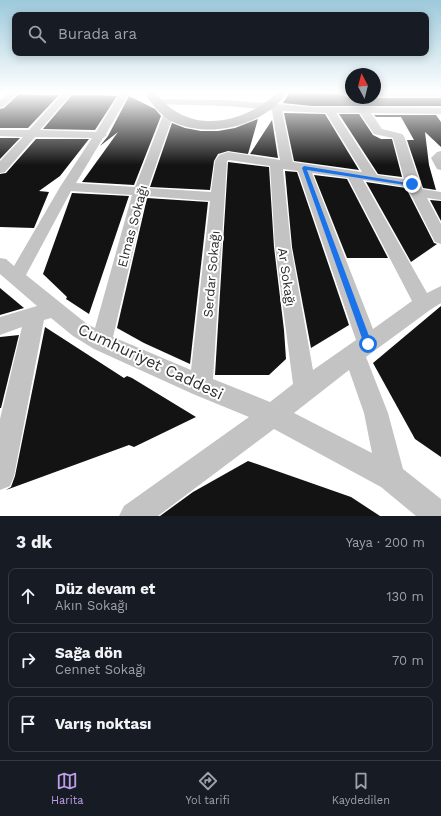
<!DOCTYPE html>
<html lang="tr">
<head>
<meta charset="utf-8">
<style>
	:root { --surface:#171b24; --page:#20242c; --text:#f1f3f6; --muted:#9ea1a6; --line:#363941; --accent:#be9eea }
	body { margin:0; font-family:"Work Sans",sans-serif; background:var(--page); color:var(--text) }
	.compass { position:absolute; left:345px; top:68px; width:36px; height:36px; border-radius:50%; background:var(--surface); box-shadow:0 2px 10px #0003; rotate:353deg }
	.stop { position:absolute; width:12px; height:12px; margin:-9px; border:3px solid #1a73e8; border-radius:50%; background:#fff }
	.stop.end { background:#1a73e8; border-color:#fff; box-shadow:0 1px 4px #0008 }
	.list { margin:0; padding:0; list-style:none }
	h2 { display:flex; justify-content:space-between; align-items:center; height:52px; margin:0; padding:0 16px; font-size:17px }
	h2 small { font-size:13px; font-weight:400; color:var(--muted) }
	.list li { display:grid; grid-template-columns:26px 1fr auto; gap:12px; align-items:center; box-sizing:border-box; height:56px; margin:0 8px 8px; padding:0 8px; border:1px solid var(--line); border-radius:8px }
	.list b { display:block; font-size:15px; white-space:nowrap }
	.list p { margin:0; font-size:13px; white-space:nowrap; color:var(--muted) }
	.list em { font-size:13px; font-style:normal; color:var(--muted) }
	.icon { flex:none; width:22px; height:22px; fill:none; stroke:currentColor; stroke-width:2; stroke-linecap:round; stroke-linejoin:round }
	.map { position:relative; flex:none; width:441px; height:516px; overflow:hidden }
	.search { position:absolute; background:var(--surface); box-shadow:0 2px 10px #0003; left:12px; right:12px; top:12px; height:44px; display:flex; align-items:center; gap:10px; box-sizing:border-box; padding:0 14px; border-radius:8px; color:var(--muted); font-size:15px }
	.sheet { height:244px; background:var(--surface) }
	nav { display:flex; justify-content:space-around; align-items:center; box-sizing:border-box; height:56px; border-top:1px solid var(--line); background:var(--surface); font-size:11px; color:var(--muted) }
	nav a { display:grid; justify-items:center; gap:2px }
	nav .on { color:var(--accent) }
	.map>svg:first-child { display:block }
</style>
</head>
<body>
<div class="map">
<svg width="441" height="516" viewBox="0 0 441 516">
	<rect width="100%" height="100%" fill="#fff"/>
	<g fill="#131313">
		<polygon points="290,92 338,94 351,98 441,98 441,106 312,106 283,103"/>
		<polygon points="19,94 39,95 59,95 28,128 0,128 0,109 4,108"/>
		<polygon points="72,95 93,95 117,96 95,130 43,129"/>
		<polygon points="129,96 155,109 161,116 134,185 82,182 118,132 100,146 108,136"/>
		<polygon points="284,113 325,114 359,170 294,161"/>
		<polygon points="339,114 359,114 373,135 381,139 392,139 402,177 378,174"/>
		<polygon points="374,115 436,115 441,122 441,147 425,132 429,165 436,190 423,188 407,140 414,140 401,117 376,117"/>
		<polygon points="258,119 248,154 228,151 218,154 214,161 210,190 150,187 172,123 185,128 201,131 218,131 235,128"/>
		<polygon points="272,120 278,158 250,154"/>
		<polygon points="0,138 20,138 0,159"/>
		<polygon points="36,139 89,139 60,176 39,191 49,192 34,228 0,227 0,174 6,173"/>
		<polygon points="228,162 269,167 274,247 284,330 286,359 269,375 215,375"/>
		<polygon points="285,171 297,172 349,325 311,348 292,247"/>
		<polygon points="314,175 347,179 388,258 347,258"/>
		<polygon points="366,182 406,188 434,243 437,244 411,262"/>
		<polygon points="72,193 129,196 89,314 66,299 67,297 43,274"/>
		<polygon points="147,198 208,202 190,364 144,343 117,328"/>
		<polygon points="430,200 441,201 441,221"/>
		<polygon points="0,288 24,308 0,315"/>
		<polygon points="441,306 441,457 415,439 373,363"/>
		<polygon points="45,327 124,378 127,376 132,378 196,417 134,447 129,445 6,490 11,487 15,476"/>
		<polygon points="19,335 1,408 0,408 0,337"/>
		<polygon points="248,461 351,497 380,516 160,516 193,492"/>
	</g>
	<g fill="none" stroke-linecap="round" stroke-linejoin="round">
		<g fill="#c3c3c3" fill-rule="evenodd">
			<polygon points="9,92 19,92 3,107 0,108 0,100"/>
			<path d="M64 92H73L40 130 96 132 121 92H130L106 134 107 135 103 138 76 183 135 187 164 113 169 110 174 113 148 188 211 192 215 161 219 155 228 152 280 160 272 110 227 106 155 104 150 101 152 99 227 100 312 107 441 108V114L371 113 382 129 402 134 404 136 422 189 441 192V200L427 198 441 224V244L435 242 407 187 363 180 427 293 441 286V303L430 310 366 357 388 413 403 469 441 499V516H416L381 487 274 429 158 516H119L124 506 249 417 193 394 94 349 73 336 51 318 44 320 14 476 10 486 0 490V419L22 327 0 335V317L37 306 0 274V258L6 259 14 266 60 187 92 138 35 137 5 172 0 173V161L23 137 0 136V130H29ZM282 111 326 113 362 172 293 162ZM336 113H360L374 134 393 138 404 179 377 175ZM229 160 270 166 275 247 293 384 270 402 213 379 227 161ZM283 169 298 171 356 340 313 370 291 247ZM312 173 348 178 412 301 373 329ZM71 191 132 195 95 328 87 324 26 275ZM146 196 210 201 191 370 113 337ZM349 370 364 413 372 453 294 413Z"/>
			<polygon points="339,92 351,92 351,96 340,94"/>
			<polygon points="375,92 441,92 441,97 375,96"/>
			<polygon points="441,151 441,170 437,169 431,158 437,152"/>
		</g>
		<path fill="#a4a4a4" fill-rule="evenodd" d="M144 92H155C181 127 221 128 257 108 261 105 266 102 270 99 272 97 274 94 276 92 279 91 285 92 288 92 264 126 208 140 171 121 159 114 151 103 144 92Z"/>
	</g>
	<linearGradient id="sky" x2="0" y2="1"><stop stop-color="#9cc9db"/><stop offset="0.56" stop-color="#fff"/><stop offset="1" stop-color="#fff" stop-opacity="0"/></linearGradient>
	<rect width="441" height="165" fill="url(#sky)"/>
	<polygon fill="#1a73e8" points="304,166 414,184 412,186 307,170 372,344 368,348 364,344 302,168"/>
	<g text-anchor="middle" stroke-width="4" stroke-linejoin="round" paint-order="stroke">
		<g font-size="13" fill="#2c2c2c" stroke="#fff">
			<text transform="translate(132 226) rotate(-75)" y="5">Elmas Sokağı</text>
			<text transform="translate(211 274) rotate(-85)" y="5">Serdar Sokağı</text>
			<text transform="translate(287 277) rotate(82)" y="5">Ar Sokağı</text>
		</g>
		<g font-size="16" fill="#2c2c2c" stroke="#fff">
			<text transform="translate(151 361) rotate(25)" y="6">Cumhuriyet Caddesi</text>
		</g>
	</g>
</svg>
<svg class="compass" viewBox="-18 -18 36 36"><path d="M0-13l5 13h-10z" fill="#e53935"/><path d="M0 13l5-13h-10z" fill="#9ea1a6"/></svg>
<div class="stop" style="left:368px;top:344px"></div>
<div class="stop end" style="left:412px;top:184px"></div>
<div class="search"><svg class="icon" aria-label="search" viewBox="0 0 24 24"><circle cx="10" cy="10" r="6"/><path d="M15 15l6 6"/></svg>Burada ara</div>
</div>
<section class="sheet">
<h2>3 dk<small>Yaya · 200 m</small></h2>
<ul class="list">
<li><svg class="icon" aria-label="ahead" viewBox="0 0 24 24"><path d="M12 20V5M6 11l6-6 6 6"/></svg><div><b>Düz devam et</b><p>Akın Sokağı</p></div><em>130 m</em></li>
<li><svg class="icon" aria-label="right" viewBox="0 0 24 24"><path d="M7 20v-9h11M14 6l5 5-5 5"/></svg><div><b>Sağa dön</b><p>Cennet Sokağı</p></div><em>70 m</em></li>
<li><svg class="icon" aria-label="arrive" viewBox="0 0 24 24"><path d="M6 21V4h12l-3 4 3 4H6"/></svg><div><b>Varış noktası</b></div></li>
</ul>
</section>
<nav>
<a class="on"><svg class="icon" aria-label="map" viewBox="0 0 24 24"><path d="M3 6l6-2 6 2 6-2v14l-6 2-6-2-6 2zM9 4v14M15 6v14"/></svg>Harita</a>
<a><svg class="icon" aria-label="directions" viewBox="0 0 24 24"><path d="M12 3l9 9-9 9-9-9zM9 14v-3h6M13 9l2 2-2 2"/></svg>Yol tarifi</a>
<a><svg class="icon" aria-label="saved" viewBox="0 0 24 24"><path d="M7 4h10v16l-5-4-5 4z"/></svg>Kaydedilen</a>
</nav>
</body>
</html>
